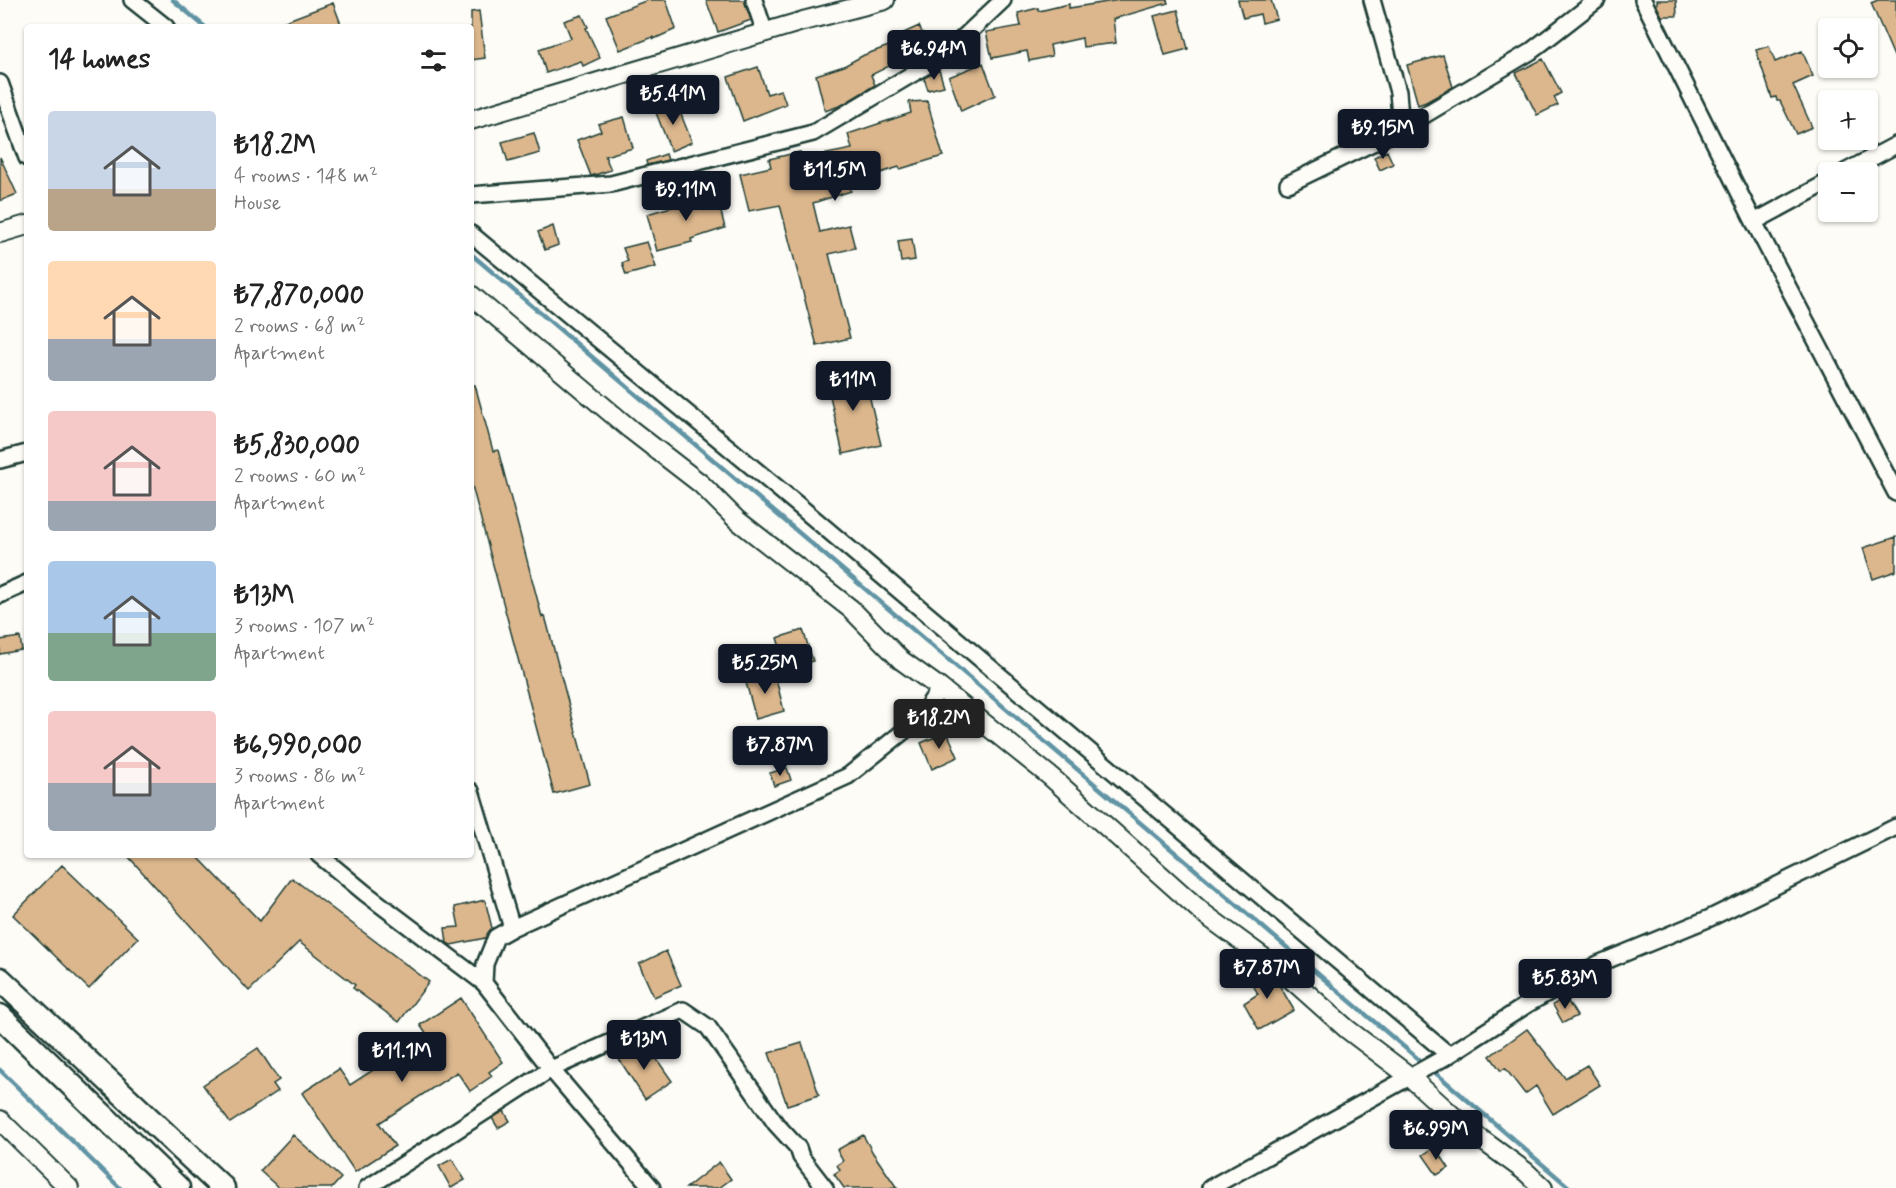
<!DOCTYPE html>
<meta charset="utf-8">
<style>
:root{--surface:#fff;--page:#f6f6f6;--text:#222;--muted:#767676;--accent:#111827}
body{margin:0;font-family:Mynerve,sans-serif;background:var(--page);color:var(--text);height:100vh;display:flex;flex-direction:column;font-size:22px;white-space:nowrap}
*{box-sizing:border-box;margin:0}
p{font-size:20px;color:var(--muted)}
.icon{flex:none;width:33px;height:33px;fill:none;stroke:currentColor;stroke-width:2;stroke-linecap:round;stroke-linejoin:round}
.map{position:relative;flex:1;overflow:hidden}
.sheet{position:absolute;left:24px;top:24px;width:450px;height:834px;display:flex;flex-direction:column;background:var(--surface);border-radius:6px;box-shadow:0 2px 4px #0004}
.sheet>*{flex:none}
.tools{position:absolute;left:1818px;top:18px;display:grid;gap:12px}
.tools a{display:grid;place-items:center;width:60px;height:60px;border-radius:6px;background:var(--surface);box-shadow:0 2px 4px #0004;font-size:30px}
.price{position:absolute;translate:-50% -51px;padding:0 14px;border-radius:6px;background:var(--accent);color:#fff;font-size:20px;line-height:39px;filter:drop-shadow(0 2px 3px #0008)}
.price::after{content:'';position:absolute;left:50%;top:36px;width:18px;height:14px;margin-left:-9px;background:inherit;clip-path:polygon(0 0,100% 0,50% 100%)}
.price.on{background:#222;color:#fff}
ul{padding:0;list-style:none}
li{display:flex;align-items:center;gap:18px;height:150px;padding:0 24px}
li span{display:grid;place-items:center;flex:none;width:168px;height:120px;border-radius:6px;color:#555}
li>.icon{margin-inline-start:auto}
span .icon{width:72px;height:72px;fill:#fffc;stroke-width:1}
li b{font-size:26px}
h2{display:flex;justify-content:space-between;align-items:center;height:72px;padding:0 24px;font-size:26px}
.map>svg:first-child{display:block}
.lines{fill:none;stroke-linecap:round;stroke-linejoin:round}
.stream{stroke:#6194a4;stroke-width:4.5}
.building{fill:#dcb78d;stroke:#1f3d34;stroke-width:1.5}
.minor-casing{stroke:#1f3d34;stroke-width:20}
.tertiary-casing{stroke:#1f3d34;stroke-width:22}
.primary-casing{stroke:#1f3d34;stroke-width:27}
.minor{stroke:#fdfcf7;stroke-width:15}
.tertiary{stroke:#fdfcf7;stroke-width:18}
.primary{stroke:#fdfcf7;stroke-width:22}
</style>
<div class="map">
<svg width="1896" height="1188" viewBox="0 0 1896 1188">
<rect width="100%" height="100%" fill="#fdfcf7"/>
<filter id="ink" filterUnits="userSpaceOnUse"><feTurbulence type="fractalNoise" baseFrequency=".0167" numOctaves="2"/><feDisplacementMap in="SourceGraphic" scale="12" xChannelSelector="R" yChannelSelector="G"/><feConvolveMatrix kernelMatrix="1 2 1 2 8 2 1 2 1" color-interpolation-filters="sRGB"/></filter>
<g filter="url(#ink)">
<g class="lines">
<path class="stream" d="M173,0L205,27
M471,254L1424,1064
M1431,1069L1570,1188
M0,1070L120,1188"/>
</g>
<path class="building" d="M648,0H666L676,29L654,39L653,37L620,50L606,16Z
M706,0H744L751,20L718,32Z
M1120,0H1167L1168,3L1113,19L1116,43L1083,47L1082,38L1050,45L1052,56L1029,61L1027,51L992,58L986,32L1021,26L1018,13L1038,8L1039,11L1069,4V8Z
M1238,0H1271L1277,19L1262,23L1260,14L1243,18Z
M1657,0H1676L1677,16H1662L1657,6Z
M1878,0H1896V61L1871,3Z
M333,3L342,27H272V26Z
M1178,10L1188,49L1165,55L1154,16Z
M479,11L485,58L471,60V12Z
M582,15L588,27L586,28L600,58L583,66L581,61L546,73L539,49L571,38L564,21Z
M919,26L931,52L904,68L901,60L871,75L875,85L842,105L825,111L816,75L844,66L864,55L897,43L895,37Z
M1769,46L1775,62L1802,51L1813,76L1793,85L1812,127L1796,134L1780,101H1777L1776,97L1772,98L1756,50Z
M1443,55L1453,87L1426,102L1418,105L1407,65Z
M1543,59L1561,93L1554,97L1558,105L1537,115L1516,73Z
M983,63L995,95L961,111L949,77Z
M758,67L767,94L781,90L786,104L743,121L728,77Z
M939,70L944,86L928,90L924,78Z
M927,101L943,156L900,169L899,167L849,183L851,191L813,203L820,232L849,225L855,248L829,254L850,338L817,346L780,205L749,211L740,174L771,167L769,159L800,152L802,159L852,149L848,134L911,113L909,102Z
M676,102L692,142L671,151L655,110Z
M624,117L633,148L605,156L611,170L591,176L577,140L601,131L598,124Z
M534,133L540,153L508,162L502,142Z
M1387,151L1393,164L1380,170L1374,157Z
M666,154L668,160L647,165L646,161Z
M0,157L17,194L0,201Z
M716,192L725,228L691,239L692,242L657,251L647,214L692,201L691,198Z
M553,226L558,245L545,250L538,232Z
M912,239L915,260L901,262L898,241Z
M647,242L656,267L626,275L622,263L628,261L623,248Z
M863,369L881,445L843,454L826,378Z
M475,385L493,451L498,450L542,617L545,616L590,784L554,794L471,482V386Z
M1896,537V571L1873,579L1863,548Z
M803,630L813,661L802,664L804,671L789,675L777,638Z
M20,637L22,650L0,654V640Z
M774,671L784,711L756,719L745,679Z
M947,732L958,757L932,769L921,743Z
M787,768L791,780L774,786L770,773Z
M127,855H196L260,921L292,878L429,982L399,1022L353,988L355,985L299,942L249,991Z
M62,865L138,938L89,989L13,915Z
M485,900L492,928L485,938L451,945L447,943L445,928L459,927L455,907Z
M666,951L681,985L654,997L639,964Z
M1260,969L1278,983L1294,1010L1259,1030L1244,1003L1258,994L1248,976Z
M1565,997L1577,1016L1563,1023L1553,1005Z
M461,998L503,1062L489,1072L492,1076L470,1091L457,1072L379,1123L395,1146L355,1172L302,1093L339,1069L350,1085L427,1035L420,1025Z
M1527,1029L1565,1078L1587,1065L1600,1085L1553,1114L1536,1086L1525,1094L1505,1068L1501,1071L1490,1056Z
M638,1042L651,1061L656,1058L672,1081L645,1099L617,1056Z
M802,1043L819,1095L787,1105L769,1053Z
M258,1048L279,1080L273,1084L278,1091L230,1123L203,1085Z
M504,1111L510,1121L498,1128L492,1118Z
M293,1135L341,1178L332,1188H279L260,1171Z
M863,1135L873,1153L897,1188H844L834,1174L840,1170L837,1165L843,1161L837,1150Z
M1435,1147L1449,1168L1437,1175L1423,1155Z
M452,1159L465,1180L451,1188L439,1166Z
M719,1162L731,1179L719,1188H686Z"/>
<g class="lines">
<g class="minor-casing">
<path id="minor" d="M132,0L166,27
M754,0L765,33
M1372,0L1398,92L1401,129
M1643,0L1754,222L1896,493
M0,83L27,158
M1845,172L1896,145
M1288,184L1401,129L1530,52L1597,0
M471,195L611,184L813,133L946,54L1003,0
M1754,222L1828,182
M471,234L798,505L1449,1055
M0,460L27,453
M0,595L27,583
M319,855L365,893L484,983L485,964L496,937L512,928L471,791
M512,928L848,776L919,719L940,688
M484,983L551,1069L652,1188
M367,1188L551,1069L683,1010L708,1027L776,1124L798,1148L801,1157L825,1188
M1210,1188L1449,1055L1528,1004L1598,964L1710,918L1896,827"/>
</g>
<g class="tertiary-casing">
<path id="tertiary" d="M471,120L803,21L885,0
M0,233L27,225
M471,295L630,429L701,484L737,520L851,609L901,660L940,688L1051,777L1203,913L1282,971L1347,1029L1409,1076L1467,1129L1526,1172L1543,1188
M0,1120L69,1188"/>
</g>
<g class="primary-casing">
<path id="primary" d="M0,979L223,1188
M0,1016L178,1188"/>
</g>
<use href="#minor" class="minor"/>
<use href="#tertiary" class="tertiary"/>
<use href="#primary" class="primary"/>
</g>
</g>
</svg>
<div class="tools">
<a><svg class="icon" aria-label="locate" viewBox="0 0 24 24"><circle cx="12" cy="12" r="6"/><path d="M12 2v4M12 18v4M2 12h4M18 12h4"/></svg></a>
<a>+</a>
<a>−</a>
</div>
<b class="price" style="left:934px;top:81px">₺6.94M</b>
<b class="price" style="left:673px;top:126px">₺5.41M</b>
<b class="price" style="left:1383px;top:160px">₺9.15M</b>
<b class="price" style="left:835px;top:202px">₺11.5M</b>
<b class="price" style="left:686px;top:222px">₺9.11M</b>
<b class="price" style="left:853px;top:412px">₺11M</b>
<b class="price" style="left:765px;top:695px">₺5.25M</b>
<b class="price on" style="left:939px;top:750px">₺18.2M</b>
<b class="price" style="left:780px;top:777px">₺7.87M</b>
<b class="price" style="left:1267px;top:1000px">₺7.87M</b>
<b class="price" style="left:1565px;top:1010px">₺5.83M</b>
<b class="price" style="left:644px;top:1071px">₺13M</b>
<b class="price" style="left:402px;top:1083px">₺11.1M</b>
<b class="price" style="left:1436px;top:1161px">₺6.99M</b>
<section class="sheet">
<h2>14 homes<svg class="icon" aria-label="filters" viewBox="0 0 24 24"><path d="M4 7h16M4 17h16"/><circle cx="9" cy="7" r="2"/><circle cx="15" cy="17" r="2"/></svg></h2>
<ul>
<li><span style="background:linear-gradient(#c9d6e8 65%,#b9a48a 0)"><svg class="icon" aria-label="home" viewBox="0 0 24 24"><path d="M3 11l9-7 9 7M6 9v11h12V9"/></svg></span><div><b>₺18.2M</b><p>4 rooms · 148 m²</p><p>House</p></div></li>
<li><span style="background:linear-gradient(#ffd9b3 65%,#9aa5b1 0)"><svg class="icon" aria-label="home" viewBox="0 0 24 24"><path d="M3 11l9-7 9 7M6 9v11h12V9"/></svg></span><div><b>₺7,870,000</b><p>2 rooms · 68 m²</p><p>Apartment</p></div></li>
<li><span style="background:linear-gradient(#f6c9c9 75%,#9aa5b1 0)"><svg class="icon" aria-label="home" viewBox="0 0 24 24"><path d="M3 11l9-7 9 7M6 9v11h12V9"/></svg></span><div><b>₺5,830,000</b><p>2 rooms · 60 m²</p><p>Apartment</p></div></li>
<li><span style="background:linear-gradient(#a9c7e8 60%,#7fa58c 0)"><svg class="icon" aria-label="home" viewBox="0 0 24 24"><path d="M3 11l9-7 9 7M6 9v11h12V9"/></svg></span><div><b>₺13M</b><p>3 rooms · 107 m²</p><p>Apartment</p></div></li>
<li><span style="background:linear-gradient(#f6c9c9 60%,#9aa5b1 0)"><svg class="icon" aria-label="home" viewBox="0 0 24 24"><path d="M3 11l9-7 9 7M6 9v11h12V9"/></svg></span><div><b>₺6,990,000</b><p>3 rooms · 86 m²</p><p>Apartment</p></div></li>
</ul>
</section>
</div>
